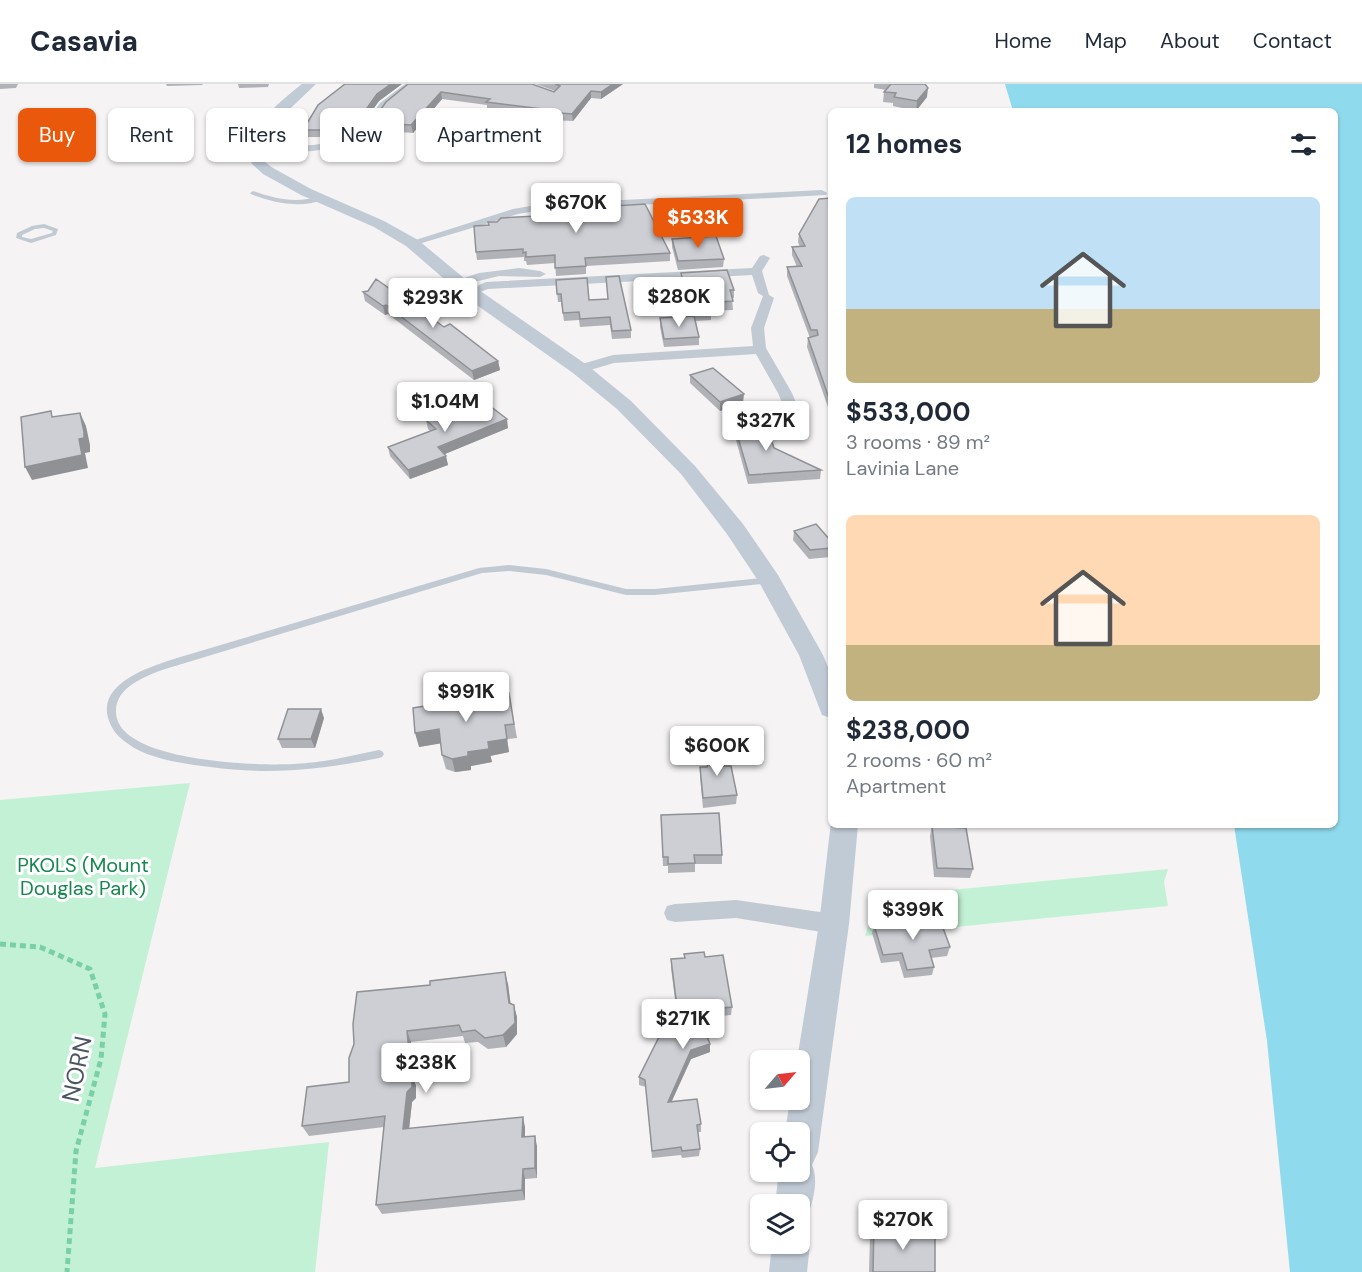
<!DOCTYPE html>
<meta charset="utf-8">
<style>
:root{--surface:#fff;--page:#f2f2f3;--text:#1f2937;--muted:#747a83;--line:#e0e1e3;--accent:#ea580c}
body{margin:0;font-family:"DM Sans",sans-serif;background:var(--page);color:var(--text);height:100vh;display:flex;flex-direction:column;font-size:22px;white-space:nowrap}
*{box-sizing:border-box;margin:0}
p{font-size:20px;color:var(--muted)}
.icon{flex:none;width:33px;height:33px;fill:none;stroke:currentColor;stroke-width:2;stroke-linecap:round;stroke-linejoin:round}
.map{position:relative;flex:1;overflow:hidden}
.panel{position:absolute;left:828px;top:24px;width:510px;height:720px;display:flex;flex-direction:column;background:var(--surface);border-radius:9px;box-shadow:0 2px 4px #0004}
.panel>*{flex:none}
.banner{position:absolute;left:18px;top:24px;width:570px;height:54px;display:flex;gap:12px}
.needle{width:39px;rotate:62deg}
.tools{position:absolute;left:750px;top:966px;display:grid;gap:12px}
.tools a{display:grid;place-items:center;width:60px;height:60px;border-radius:9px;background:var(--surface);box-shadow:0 2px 4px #0004;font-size:30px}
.price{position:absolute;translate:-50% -51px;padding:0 14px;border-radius:6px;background:#fff;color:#222;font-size:20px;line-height:39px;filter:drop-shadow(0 2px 3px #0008)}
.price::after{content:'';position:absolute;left:50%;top:36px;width:18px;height:14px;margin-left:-9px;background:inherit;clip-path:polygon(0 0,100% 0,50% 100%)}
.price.selected{background:var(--accent);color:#fff}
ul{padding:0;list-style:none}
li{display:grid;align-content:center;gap:12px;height:318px;padding:0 18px}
li span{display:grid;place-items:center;height:186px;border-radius:9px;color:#555}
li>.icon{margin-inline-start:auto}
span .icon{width:108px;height:108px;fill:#fffc;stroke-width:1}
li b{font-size:26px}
h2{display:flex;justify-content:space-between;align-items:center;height:72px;padding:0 18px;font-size:26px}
.chip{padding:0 21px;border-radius:9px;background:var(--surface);box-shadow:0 2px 4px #0004;font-size:21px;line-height:54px}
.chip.selected{background:var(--accent);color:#fff}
header{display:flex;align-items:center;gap:36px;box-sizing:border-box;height:84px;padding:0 30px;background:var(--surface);border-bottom:2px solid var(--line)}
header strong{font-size:28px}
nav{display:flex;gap:33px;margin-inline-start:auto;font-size:21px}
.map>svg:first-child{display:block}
.green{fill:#c3f1d5}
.water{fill:#90daee}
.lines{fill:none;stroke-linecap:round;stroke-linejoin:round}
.path{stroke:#7ad0a6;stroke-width:5;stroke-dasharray:6 4;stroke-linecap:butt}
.lane{fill:#c1cad2;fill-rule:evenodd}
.street{fill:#c1cad2;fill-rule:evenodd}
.secondary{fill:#c1cbd6;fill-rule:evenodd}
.wall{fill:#b0b2b7}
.shaded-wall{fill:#909195}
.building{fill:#cdcfd5;stroke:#909195;stroke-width:1.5}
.labels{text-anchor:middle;stroke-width:6;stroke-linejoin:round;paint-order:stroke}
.park-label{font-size:20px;fill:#17864f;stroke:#fff}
.near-street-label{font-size:24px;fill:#4a5661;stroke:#fff}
</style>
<header>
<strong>Casavia</strong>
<nav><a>Home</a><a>Map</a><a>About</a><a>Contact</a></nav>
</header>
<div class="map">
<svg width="1362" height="1188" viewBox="0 0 1362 1188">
<rect width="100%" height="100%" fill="#f5f3f3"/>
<path class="green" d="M190,699L95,1084L329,1058L315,1188H0V716Z
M1168,785L1164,798L1168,822L865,852L878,813Z"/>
<path class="water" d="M1005,0H1362V1188H1290L1267,957L1234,741H1335V27H1013Z"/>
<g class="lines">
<path class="path" d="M0,860L40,863L90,885L105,930L101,975L76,1067L67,1188"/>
<path class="lane" d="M253,107C267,112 281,116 296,116C305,116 317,113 325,115C302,125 273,119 251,110L250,109Z
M44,140L58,145L56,151L31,159L16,154L17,149L32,142ZM44,144L53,147L52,149L31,155L22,153V151L35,145Z
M509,481L546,485L626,505H655L770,493L774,496L770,499L655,511H626L546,491L509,487L482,489L162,586C144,593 117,603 116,626C113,678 257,682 293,680C322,679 350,672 379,666L382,667L384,670L382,673L379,674C320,686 270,691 210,683C185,680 147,675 127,659C117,652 112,646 108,634C98,598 152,582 177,574L479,484Z"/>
<path class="street" d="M405,0H415L386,23L364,54L354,60L313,67L252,69L247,66L252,63L313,61L348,56L358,50L380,19Z
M822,106L827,109L826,111L542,126L518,130L412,162L406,159L513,125L542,120Z
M764,171L770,174L762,187L769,211L774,214L764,244L766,264L792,309L808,348L801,352L794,348L778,309L756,270L614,279L580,289L573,285L575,282L613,271L753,262L751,244L763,212L758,209L752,191L488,205L470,212L464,208L486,198L752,184L760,172Z
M519,184L540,187L546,190L540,193L499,192L458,202L452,198L479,189Z
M736,816L834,830L842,833L845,840L842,847L834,850L736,834L675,838L667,836L664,829L667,822L675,820Z"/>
<path class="secondary" d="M302,0H316L273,41L259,64L265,78L273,84L311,105L384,137L418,156L476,204L587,281L631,317L695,382L743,440L778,491L823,571L831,590V634L822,631L799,571L759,498L727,450L681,390L617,325L573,289L464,212L406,162L374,143L301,111L263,90L252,80L245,64C256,38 280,17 302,0Z
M831,738V741H858L849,840L818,1068L812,1081C819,1096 813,1118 807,1133L800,1136V1120H775L779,1088H800V1048H785L790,1016H800V976H797L819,840Z
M800,1144L804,1147L810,1160L807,1188H769L772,1160H800Z"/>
</g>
<path class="wall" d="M0,0H18L16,4L0,5Z
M166,0H203L202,1L167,2Z
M238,0H269L268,3L239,4Z
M345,0H402L379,17L358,46L346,45L338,53H304L303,46Z
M408,0L554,8L555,7L536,0H623L601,15L591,14L573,37L549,36V33L487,25V21L442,15L413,49L373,46L371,39Z
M874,0H925L927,13L916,27L893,22V19L883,18L884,8L886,6L874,4Z
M831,114V326H829L807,263L808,254H810L787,192V183H797L792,171V163H800L798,158L799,150Z
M536,127L670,169V177L586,182V190L556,192L555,179L527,181L526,177H524V173L477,176L476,168L489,141L497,138L536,132Z
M672,155L724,175L723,183L678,186L672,163Z
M681,189L734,206V214H732L733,226L711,227V236L696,237L699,253V261L664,263L660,243V234L679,233L676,220V211H684L681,197Z
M606,193L631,246V254L612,255L610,241L580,243L579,236L564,237L561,218H558L556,196L589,216L608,215Z
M363,208L444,243L498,277L500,286L474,296L388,230L385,231L365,217Z
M690,291L743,319L720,327L690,299Z
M426,336L508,344L445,370L448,381L410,395L390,372L388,363L430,347L428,345Z
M734,340L774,364L821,386L820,395L748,400L734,349Z
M794,447L831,457V473L809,475L793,456Z
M509,609L517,654L507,655L509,668L490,672L492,678L471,682V686L455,688L446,685L442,671L441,659L419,663L444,619Z
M324,634L315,664H282L278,655Z
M722,682L737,711L736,720L703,724L700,693V683Z
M661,731L722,771V780H695V788L668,789V782H663Z
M932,742L973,785L970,794L934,793L930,752Z
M874,841L950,863L947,872L931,874L934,883L932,891L904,894L899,877L881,879L872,849Z
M684,870L705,873L732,923L731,931L700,934L710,960V968L691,975L672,1017L701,1040V1048H698L700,1065L699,1072L682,1074L681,1071L652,1074L646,1003L639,1001V993L679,947L671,884V875L684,874Z
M508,900L510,919L517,933V950L506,963L488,965L478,958L465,959L463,952L411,958L414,979L413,993L416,1002V1014L412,1018L409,1044L525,1043V1053L537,1062V1094L525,1095V1116L382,1130L376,1121L384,1043L309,1052L302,1042L349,998V974Z
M874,1141L935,1188H869L870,1151Z"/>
<path class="shaded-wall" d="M391,0H402L379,17L358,46L357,38L377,10Z
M613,0H623L601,15V8Z
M928,4L927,13L916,27L917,17Z
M591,7V14L573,37L572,30Z
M441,8L442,15L413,49L411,41Z
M344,38L346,45L338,53L337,46Z
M386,221L388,230L385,231L383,222Z
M498,277L500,286L474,296L472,287Z
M744,310L743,319L720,327V318Z
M80,329L86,342L90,361V368L85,369L88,384L32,396L25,383L79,355Z
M507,335L508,344L440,372L438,363Z
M446,372L448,381L410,395L408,386Z
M321,625L324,634L315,664L311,655Z
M505,641L509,668L490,672L488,658Z
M439,645L443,659L419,663L415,649Z
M489,665L492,678L471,682V686L455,688L452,675L468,668Z
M505,888L508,900L512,930L509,919Z
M514,921L517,933V950L506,963L503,951Z
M407,947L411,958L414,979L413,993L416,1002V1014L412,1018L408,1055L403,1045L408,987Z
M710,960V968L691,975L668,1025V1018L691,966Z
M523,1033L525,1043V1063L522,1053Z
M535,1052L537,1062V1094L535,1084Z
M523,1085L525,1095V1116L522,1106Z"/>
<path class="building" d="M345,0H391L377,10L357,38H344L337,46H303L318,21Z
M408,0H532L554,8L560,2L555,0H613L601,8L591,7L572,30L549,28L551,26L486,18L490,15L441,8L411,41L371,39L386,18Z
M891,0H925L928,4L917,17L894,13L896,9L884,8Z
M831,114V317H830L808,254L818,251L817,246H811L787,183L802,182L792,163L805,162L799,150L819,115Z
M645,120L670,169L585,174L586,182L555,184V171L526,173V168L523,169V165L476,168L474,142L489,141L488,138H497L501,134L537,132L536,127Z
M716,152L724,175L678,177L672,155Z
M727,186L734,206H730L733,217L706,219L711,227L680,229L676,211H686L681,189Z
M619,192L631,246L612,247L610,233L580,235L579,228L563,229L561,210H557L556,196L587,194L589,216L608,215L606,193Z
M376,195L444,243L450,240L498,277L472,287L386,221L383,222L363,208L368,207Z
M694,232L699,253L664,255L660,234Z
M713,284L744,310L720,318L690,291Z
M475,316L481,321L486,319L507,335L438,363L446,372L408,386L388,363L436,345L426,336Z
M51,327L52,333L80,329L84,348V354L79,355L82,371L25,383L21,333Z
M765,338L774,364L821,386L749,391L734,340Z
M816,440L831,457V464L810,466L794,447Z
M509,609L514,640L505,641L507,655L488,658L489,665L468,668V672L452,675L442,671L439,645L415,649L413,624L444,619V616L462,613V616Z
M288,625H321L311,655H278Z
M717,650L722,682H731L737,711L703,714L700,683H707Z
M719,729L722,771H694L695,779L668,780V773H663L661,731Z
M932,742L966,744L973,785L937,784Z
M939,833L950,863L929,866L934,883L907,886L902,869L883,871L874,841Z
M704,868L705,873L723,871L732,923L697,927L710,960L691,966L668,1018L697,1015L701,1040L697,1041L700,1065L682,1067L681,1063L652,1067L645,996L639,993L665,941L680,947L671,875L685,874L684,870Z
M505,888L509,919L514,921L515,939L503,951L485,954L475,946L462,948L459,941L407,947L409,968L408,987L412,991V1003L407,1008L403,1045L523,1033L522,1053L535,1052V1084L523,1085L522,1106L376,1121L385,1032L302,1042L307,1003L349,998V974L354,960L353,940L357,908L430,901V897Z
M874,1141L935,1150V1188H873Z"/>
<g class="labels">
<g class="park-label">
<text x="83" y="788">PKOLS (Mount<tspan x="83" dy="23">Douglas Park)</tspan></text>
</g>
<g class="near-street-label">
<text transform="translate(77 985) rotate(-78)" y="8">NORN</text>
</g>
</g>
</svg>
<div class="tools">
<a><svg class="needle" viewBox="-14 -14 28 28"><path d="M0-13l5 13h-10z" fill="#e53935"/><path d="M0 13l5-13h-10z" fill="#747a83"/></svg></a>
<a><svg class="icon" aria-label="locate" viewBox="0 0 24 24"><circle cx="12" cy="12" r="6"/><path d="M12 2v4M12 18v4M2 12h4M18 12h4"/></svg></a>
<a><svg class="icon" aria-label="layers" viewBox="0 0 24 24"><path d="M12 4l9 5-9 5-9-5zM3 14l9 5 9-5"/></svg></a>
</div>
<b class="price" style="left:576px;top:150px">$670K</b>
<b class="price selected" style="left:698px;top:165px">$533K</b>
<b class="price" style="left:679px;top:244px">$280K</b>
<b class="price" style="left:433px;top:245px">$293K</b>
<b class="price" style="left:445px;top:349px">$1.04M</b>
<b class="price" style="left:766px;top:368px">$327K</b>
<b class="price" style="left:466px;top:639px">$991K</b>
<b class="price" style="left:717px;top:693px">$600K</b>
<b class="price" style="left:913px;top:857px">$399K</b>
<b class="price" style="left:683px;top:966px">$271K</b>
<b class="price" style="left:426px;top:1010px">$238K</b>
<b class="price" style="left:903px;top:1167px">$270K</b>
<div class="banner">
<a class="chip selected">Buy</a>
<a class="chip">Rent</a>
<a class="chip">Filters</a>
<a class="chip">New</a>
<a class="chip">Apartment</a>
</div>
<section class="panel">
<h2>12 homes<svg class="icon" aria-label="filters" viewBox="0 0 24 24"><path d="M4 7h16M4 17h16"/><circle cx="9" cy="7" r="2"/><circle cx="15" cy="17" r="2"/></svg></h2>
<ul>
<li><span style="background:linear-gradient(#bfe0f5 60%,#c2b280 0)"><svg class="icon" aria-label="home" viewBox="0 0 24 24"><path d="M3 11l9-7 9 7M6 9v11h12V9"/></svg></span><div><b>$533,000</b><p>3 rooms · 89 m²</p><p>Lavinia Lane</p></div></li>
<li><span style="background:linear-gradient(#ffd9b3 70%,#c2b280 0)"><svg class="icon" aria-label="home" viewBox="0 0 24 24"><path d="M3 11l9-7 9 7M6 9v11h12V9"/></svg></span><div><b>$238,000</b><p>2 rooms · 60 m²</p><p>Apartment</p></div></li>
</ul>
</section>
</div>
